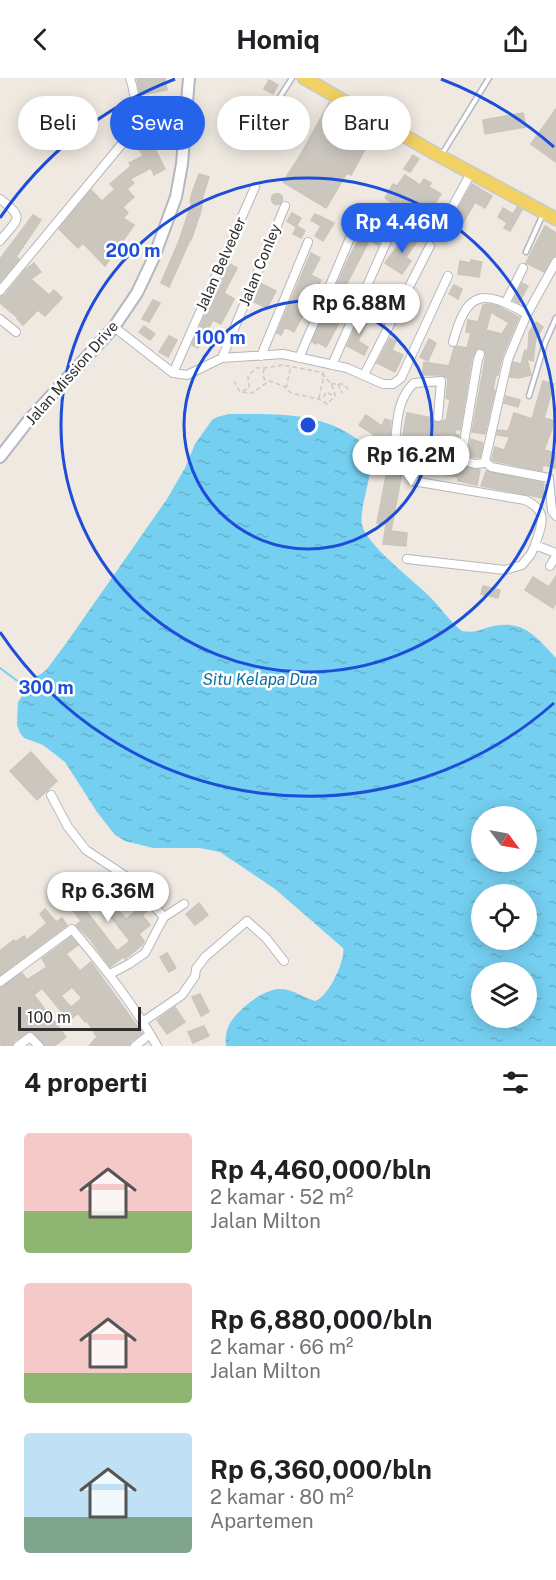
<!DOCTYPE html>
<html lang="id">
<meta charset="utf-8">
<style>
:root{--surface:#fff;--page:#f6f6f6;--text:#202124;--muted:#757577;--accent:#2563eb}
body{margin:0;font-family:"Public Sans",sans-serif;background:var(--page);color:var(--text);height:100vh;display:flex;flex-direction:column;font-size:22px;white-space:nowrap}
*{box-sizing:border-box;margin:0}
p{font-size:20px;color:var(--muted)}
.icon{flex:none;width:33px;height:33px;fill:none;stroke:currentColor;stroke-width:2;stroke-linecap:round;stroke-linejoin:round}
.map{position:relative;height:968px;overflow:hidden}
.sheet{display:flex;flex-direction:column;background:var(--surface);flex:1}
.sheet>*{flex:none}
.top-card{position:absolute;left:18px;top:18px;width:520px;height:54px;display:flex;gap:12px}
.needle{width:39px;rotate:122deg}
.tools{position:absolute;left:471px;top:728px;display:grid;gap:12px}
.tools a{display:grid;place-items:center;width:66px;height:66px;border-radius:50%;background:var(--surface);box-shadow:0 3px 15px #0003;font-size:30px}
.scale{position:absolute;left:18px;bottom:15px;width:123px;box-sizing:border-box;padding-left:6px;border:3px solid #2e2e2e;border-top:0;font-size:16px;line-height:21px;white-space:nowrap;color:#2e2e2e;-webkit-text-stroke:4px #fff;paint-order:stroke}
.price{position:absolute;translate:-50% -51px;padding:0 14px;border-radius:21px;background:#fff;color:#222;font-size:20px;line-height:39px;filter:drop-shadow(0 2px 3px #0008)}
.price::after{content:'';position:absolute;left:50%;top:36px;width:18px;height:14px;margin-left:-9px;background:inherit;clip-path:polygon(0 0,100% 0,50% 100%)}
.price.active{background:var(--accent);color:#fff}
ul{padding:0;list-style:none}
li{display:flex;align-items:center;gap:18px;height:150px;padding:0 24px}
li span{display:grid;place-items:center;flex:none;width:168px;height:120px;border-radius:6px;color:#555}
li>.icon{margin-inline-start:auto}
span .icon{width:72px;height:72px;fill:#fffc;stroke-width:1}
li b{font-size:26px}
h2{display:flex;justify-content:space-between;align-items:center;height:72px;padding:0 24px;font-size:26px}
.tag{padding:0 21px;border-radius:27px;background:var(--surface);box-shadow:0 3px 15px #0003;font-size:21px;line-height:54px}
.tag.active{background:var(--accent);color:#fff}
header{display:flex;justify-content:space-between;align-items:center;height:78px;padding:0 24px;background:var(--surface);font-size:27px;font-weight:700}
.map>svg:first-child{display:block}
.water{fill:url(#water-ripples);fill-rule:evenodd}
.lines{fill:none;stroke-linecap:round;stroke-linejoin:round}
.stream{stroke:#75cff0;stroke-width:2}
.building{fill:#cbc7bf;stroke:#cbc5ba;stroke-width:1.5;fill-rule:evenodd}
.service-casing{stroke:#b4b7c1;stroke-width:7}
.minor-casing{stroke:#b4b7c1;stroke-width:10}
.tertiary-casing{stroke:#b4b7c1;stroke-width:14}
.primary-casing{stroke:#c9c9c9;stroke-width:15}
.path{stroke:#c9c9c9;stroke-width:1.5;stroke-dasharray:4.5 3;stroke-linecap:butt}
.service{stroke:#fff;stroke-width:4}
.minor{stroke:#fff;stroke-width:8}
.tertiary{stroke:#fff;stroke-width:10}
.primary{stroke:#f2d163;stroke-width:12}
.ring{fill:none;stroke:#1d4ed8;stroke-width:3}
.labels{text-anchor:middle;stroke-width:5;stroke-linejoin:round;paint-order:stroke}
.street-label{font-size:15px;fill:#2e2e2e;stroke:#fff}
.water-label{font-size:16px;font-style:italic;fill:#0d6fa3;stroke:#fff}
.centre{fill:#1d4ed8;stroke:#fff;stroke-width:3}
.ring-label{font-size:18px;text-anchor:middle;font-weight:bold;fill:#1d4ed8;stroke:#fff;stroke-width:5;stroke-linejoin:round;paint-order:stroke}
</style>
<header><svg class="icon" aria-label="back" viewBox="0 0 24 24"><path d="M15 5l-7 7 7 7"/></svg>Homiq<svg class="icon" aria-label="share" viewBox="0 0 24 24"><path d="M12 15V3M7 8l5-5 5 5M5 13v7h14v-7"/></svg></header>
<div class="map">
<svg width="556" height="968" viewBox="0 0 556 968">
<defs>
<pattern id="water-ripples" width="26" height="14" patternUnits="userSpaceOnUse" patternTransform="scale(1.5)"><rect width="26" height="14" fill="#75cff0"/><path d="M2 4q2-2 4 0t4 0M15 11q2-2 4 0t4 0" fill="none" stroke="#66b2ce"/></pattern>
</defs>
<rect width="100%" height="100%" fill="#efe9e1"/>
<path class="water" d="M229,336C274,336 319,333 357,361C363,366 369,371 370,379C373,401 359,428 362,447C366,467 416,504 431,520C442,531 450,544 462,553C471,555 478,553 486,550C522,540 533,555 556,580V968H226C225,960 226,952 230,945C239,931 262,912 279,911C293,911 302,919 315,923C328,920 346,882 343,870L275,811L220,774L200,770H153L125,763L115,757L97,734L65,684L43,667L24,660L20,655L17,647L18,624L35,599L41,596L47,591L67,564L167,421L185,390L195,366L212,342L217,339ZM482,738H526V783H482ZM482,816H526V861H482ZM482,894H526V939H482Z"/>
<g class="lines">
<path class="stream" d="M0,590L27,610"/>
</g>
<path class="building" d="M137,0H165L167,12L140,17Z
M269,2L278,7L273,16L264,11Z
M329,25L376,51L351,97L347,95L326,130L283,104L301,76Z
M293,27L307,36L302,45L287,35Z
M556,31V84L531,66Z
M523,35L526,49L485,56L483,42Z
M147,55L165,91L154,97L151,90L130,101L134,105L127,111L134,119L123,129L128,135L123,140L134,147L105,188L83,165L78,170L59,151L91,112L102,123L115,111L110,106L131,88L129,85L143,78L134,62Z
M413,77L419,81L410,94L404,91Z
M199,96L209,99L203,118L201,133L191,162H190L169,209L161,205L179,163L192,124H190L192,115Z
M405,97L420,107L424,101L431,105L429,109L441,116L425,141L402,127L400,130L385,120L393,106L397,108Z
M472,106L492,118L485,130L475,124L454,160L438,151L445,139L447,141L453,132L459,129Z
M271.5 121a5.5 5.5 0 1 1 11 0a5.5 5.5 0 1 1-11 0Z
M517,129L522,132L510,153L504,150L507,145L498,139L503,130L513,136Z
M292,135L301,140L296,149L287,143Z
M315,136L334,145L323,163L315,158L321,148L311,142Z
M33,137L41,142L16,179L19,181L0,204V181Z
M297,148L305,153L301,160L293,156Z
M545,148L556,155V177L551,181L544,194L526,185Z
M374,154L382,158L378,167L369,162Z
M407,155L418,162L406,179L411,183L402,196L385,185Z
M360,158L369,163L343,213L353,218L326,269L317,264L316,266L312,264L345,188Z
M311,175L320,180L311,197L321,202L294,254L285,249L281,257L277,255Z
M471,182L482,184L479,199L458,196L460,183L470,185Z
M34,185L41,194L31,201L49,217L54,212L62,220L45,238L38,232L23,247L17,241L18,240L0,225V219L5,217L25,192Z
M228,185L237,190L224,215L234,221L221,246L213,242L198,270L192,267Z
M260,205L276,213L267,230L252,223Z
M522,205L528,208L519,225L514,222Z
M374,207L384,211L379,221L370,217Z
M454,207L462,211L458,221L449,216Z
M153,222L160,225L149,244L142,241Z
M487,226L497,228L519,239L502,279L498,297H496L493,311L495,312L485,356L472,354L486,276L484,272L480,270L476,272L472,280L460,352L456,351L455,356L459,357L456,376L422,369V365L402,362L407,335L432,340L437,345L446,342L450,322L446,320L448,300L441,297H422L424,284L449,288L454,270L457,268L467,270L471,255L466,254L468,242L478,244L483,227ZM491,234L509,245L502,256L486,252Z
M362,234L370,238L358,263L368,269L364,277L347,268Z
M536,244L543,249L536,260L533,283L527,281L531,297L519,300L510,299L513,284L521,286L525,272L528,273L529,254Z
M144,248L155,256L150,262L139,254Z
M169,258L177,262L168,279L159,274Z
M390,260L396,263L392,272L403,277L395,294L377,285Z
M429,261L436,265L428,283L420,279Z
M543,303L554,306L544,340L555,343L544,372L556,375V390L543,387L542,393L494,383L492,381L495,369L504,372L510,359L497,357L498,352L508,353L514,335L532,341Z
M506,318L520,322L518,329L504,325Z
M366,337L382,348L385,341L391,343L390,359L384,368L373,360L374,357L359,347Z
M471,361L483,365L480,380L468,378Z
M379,376L403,379L399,377L480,392L477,407L458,403V399L403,389L391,453L407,455L406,468L383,466L386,446L377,445L388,388L377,387Z
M486,393L543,405L544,420L481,408Z
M556,498V525L553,530L525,512L533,499L549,509Z
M483,508L500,512L498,520L481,516Z
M31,674L57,703L37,722L10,693Z
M89,797L126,841L144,826L148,832L142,837L150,847L139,856L144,863L142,867L125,881L123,879L110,889L90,861L76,847L81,843L72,831L79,825L69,814ZM99,824L130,863L117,873L87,834Z
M199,825L208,837L195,847L186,836Z
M45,831L56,844L62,840L67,847L0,897V873L14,862L15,864L24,858L27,862L47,845L40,836Z
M71,859L78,867L66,876L80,893L91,884L142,955L131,963L129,968H89L97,959L87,943L85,944L78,935L69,943L42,910L34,917L66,959L54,968H45L34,955L30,953L14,963L12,968H2L0,965V910L22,895L27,902L47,889L42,881ZM72,909L82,920L71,929L61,918Z
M167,875L176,890L169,894L160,879Z
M200,916L209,934L201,938L192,919Z
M175,929L185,944L167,956L157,942Z
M204,948L209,958L193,965L188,954Z"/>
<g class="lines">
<g class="service-casing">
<path id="service" d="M280,62C272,56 264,53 266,41L292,0
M442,76L489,0
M526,174L543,136
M529,318L545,265L556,240"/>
</g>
<g class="minor-casing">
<path id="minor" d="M0,121C26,141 18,140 0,163
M454,126L471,95
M556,184L527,236L508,281L485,383L491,389L549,400L552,433L556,438
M0,213L131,55C137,37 136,18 130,0
M506,224L523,190
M0,241L16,254
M114,249L173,295L187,297L222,280L283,276L347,290L383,306H393L401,300L448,198
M453,264C467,212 482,211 527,236
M261,278L308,164
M222,280L285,128
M299,280L362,132
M332,287L393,149
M173,295L255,109
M364,297L430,168
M438,339L441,303L414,305C397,321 397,344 395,366L396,370L458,383L461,382L478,281L480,276
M461,382L475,386L485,385
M413,403L525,422C549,433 542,446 535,467
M407,481L505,492L522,487L531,476L535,467L556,475
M550,488L556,478
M51,717L68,749L86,772L127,799L164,839
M110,896L129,886L145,875L164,839L184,826
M0,904L72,851C103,888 133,925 157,968
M144,943L182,917L195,898L196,891L205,879L247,843L266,860L284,883
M18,968L30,959L39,968
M135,968L150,956"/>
</g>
<g class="tertiary-casing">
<path id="tertiary" d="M0,379L28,343L114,249L137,215L154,179L176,119L182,86L189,0"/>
</g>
<g class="primary-casing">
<path id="primary" d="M304,0L436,76L556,141"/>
</g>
<path class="path" d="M264,291L263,298L266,304
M234,303L240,314L252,315L269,303L284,308L291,315L319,321L327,326L335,318C335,310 326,298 319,294L283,287L264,290H256L248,298L249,310L240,314
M331,306H343L349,312
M338,306L342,315
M286,310L291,288
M324,319L326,314L334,318
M319,320L324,297L322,293"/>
<use href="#service" class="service"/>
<use href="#minor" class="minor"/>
<use href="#tertiary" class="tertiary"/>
<use href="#primary" class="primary"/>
</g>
<g class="ring">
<circle cx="308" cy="347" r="124"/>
<circle cx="308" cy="347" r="247"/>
<path d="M554 625A371 371 0 0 1 0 554M0 140A371 371 0 0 1 175 1M441 1A371 371 0 0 1 554 69"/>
</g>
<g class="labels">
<g class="street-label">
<text transform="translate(221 186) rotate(-66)" y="5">Jalan Belveder</text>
<text transform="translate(260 187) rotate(-68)" y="5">Jalan Conley</text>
<text transform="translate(72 295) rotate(-49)" y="5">Jalan Mission Drive</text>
</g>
<g class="water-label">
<text x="260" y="607">Situ Kelapa Dua</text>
</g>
</g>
<circle cx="308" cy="347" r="9" class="centre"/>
<g class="ring-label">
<text x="133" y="179">200 m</text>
<text x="220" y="266">100 m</text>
<text x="46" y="616">300 m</text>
</g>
</svg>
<div class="tools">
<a><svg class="needle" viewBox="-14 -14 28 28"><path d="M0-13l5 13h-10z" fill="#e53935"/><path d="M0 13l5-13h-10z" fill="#757577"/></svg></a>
<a><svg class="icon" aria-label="locate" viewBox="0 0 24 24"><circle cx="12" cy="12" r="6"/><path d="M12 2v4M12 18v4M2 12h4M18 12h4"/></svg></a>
<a><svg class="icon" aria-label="layers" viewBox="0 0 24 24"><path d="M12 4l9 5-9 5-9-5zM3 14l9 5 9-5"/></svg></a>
</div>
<div class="scale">100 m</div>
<b class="price active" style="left:402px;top:176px">Rp 4.46M</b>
<b class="price" style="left:359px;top:257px">Rp 6.88M</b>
<b class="price" style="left:411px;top:409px">Rp 16.2M</b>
<b class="price" style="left:108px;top:845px">Rp 6.36M</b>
<div class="top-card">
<a class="tag">Beli</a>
<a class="tag active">Sewa</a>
<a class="tag">Filter</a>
<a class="tag">Baru</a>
</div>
</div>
<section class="sheet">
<h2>4 properti<svg class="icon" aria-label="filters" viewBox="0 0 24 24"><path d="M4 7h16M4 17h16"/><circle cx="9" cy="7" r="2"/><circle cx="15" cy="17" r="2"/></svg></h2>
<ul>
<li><span style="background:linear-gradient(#f6c9c9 65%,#8fb573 0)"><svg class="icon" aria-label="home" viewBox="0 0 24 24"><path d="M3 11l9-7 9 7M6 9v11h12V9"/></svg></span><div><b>Rp 4,460,000/bln</b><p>2 kamar · 52 m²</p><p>Jalan Milton</p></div></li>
<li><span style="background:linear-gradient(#f6c9c9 75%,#8fb573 0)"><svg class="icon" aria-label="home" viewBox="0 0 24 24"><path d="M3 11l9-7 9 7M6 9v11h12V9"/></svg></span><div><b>Rp 6,880,000/bln</b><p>2 kamar · 66 m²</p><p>Jalan Milton</p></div></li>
<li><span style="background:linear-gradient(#bfe0f5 70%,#7fa58c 0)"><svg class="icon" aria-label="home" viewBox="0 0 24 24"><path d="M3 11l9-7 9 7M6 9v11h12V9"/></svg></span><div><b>Rp 6,360,000/bln</b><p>2 kamar · 80 m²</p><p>Apartemen</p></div></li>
</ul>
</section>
